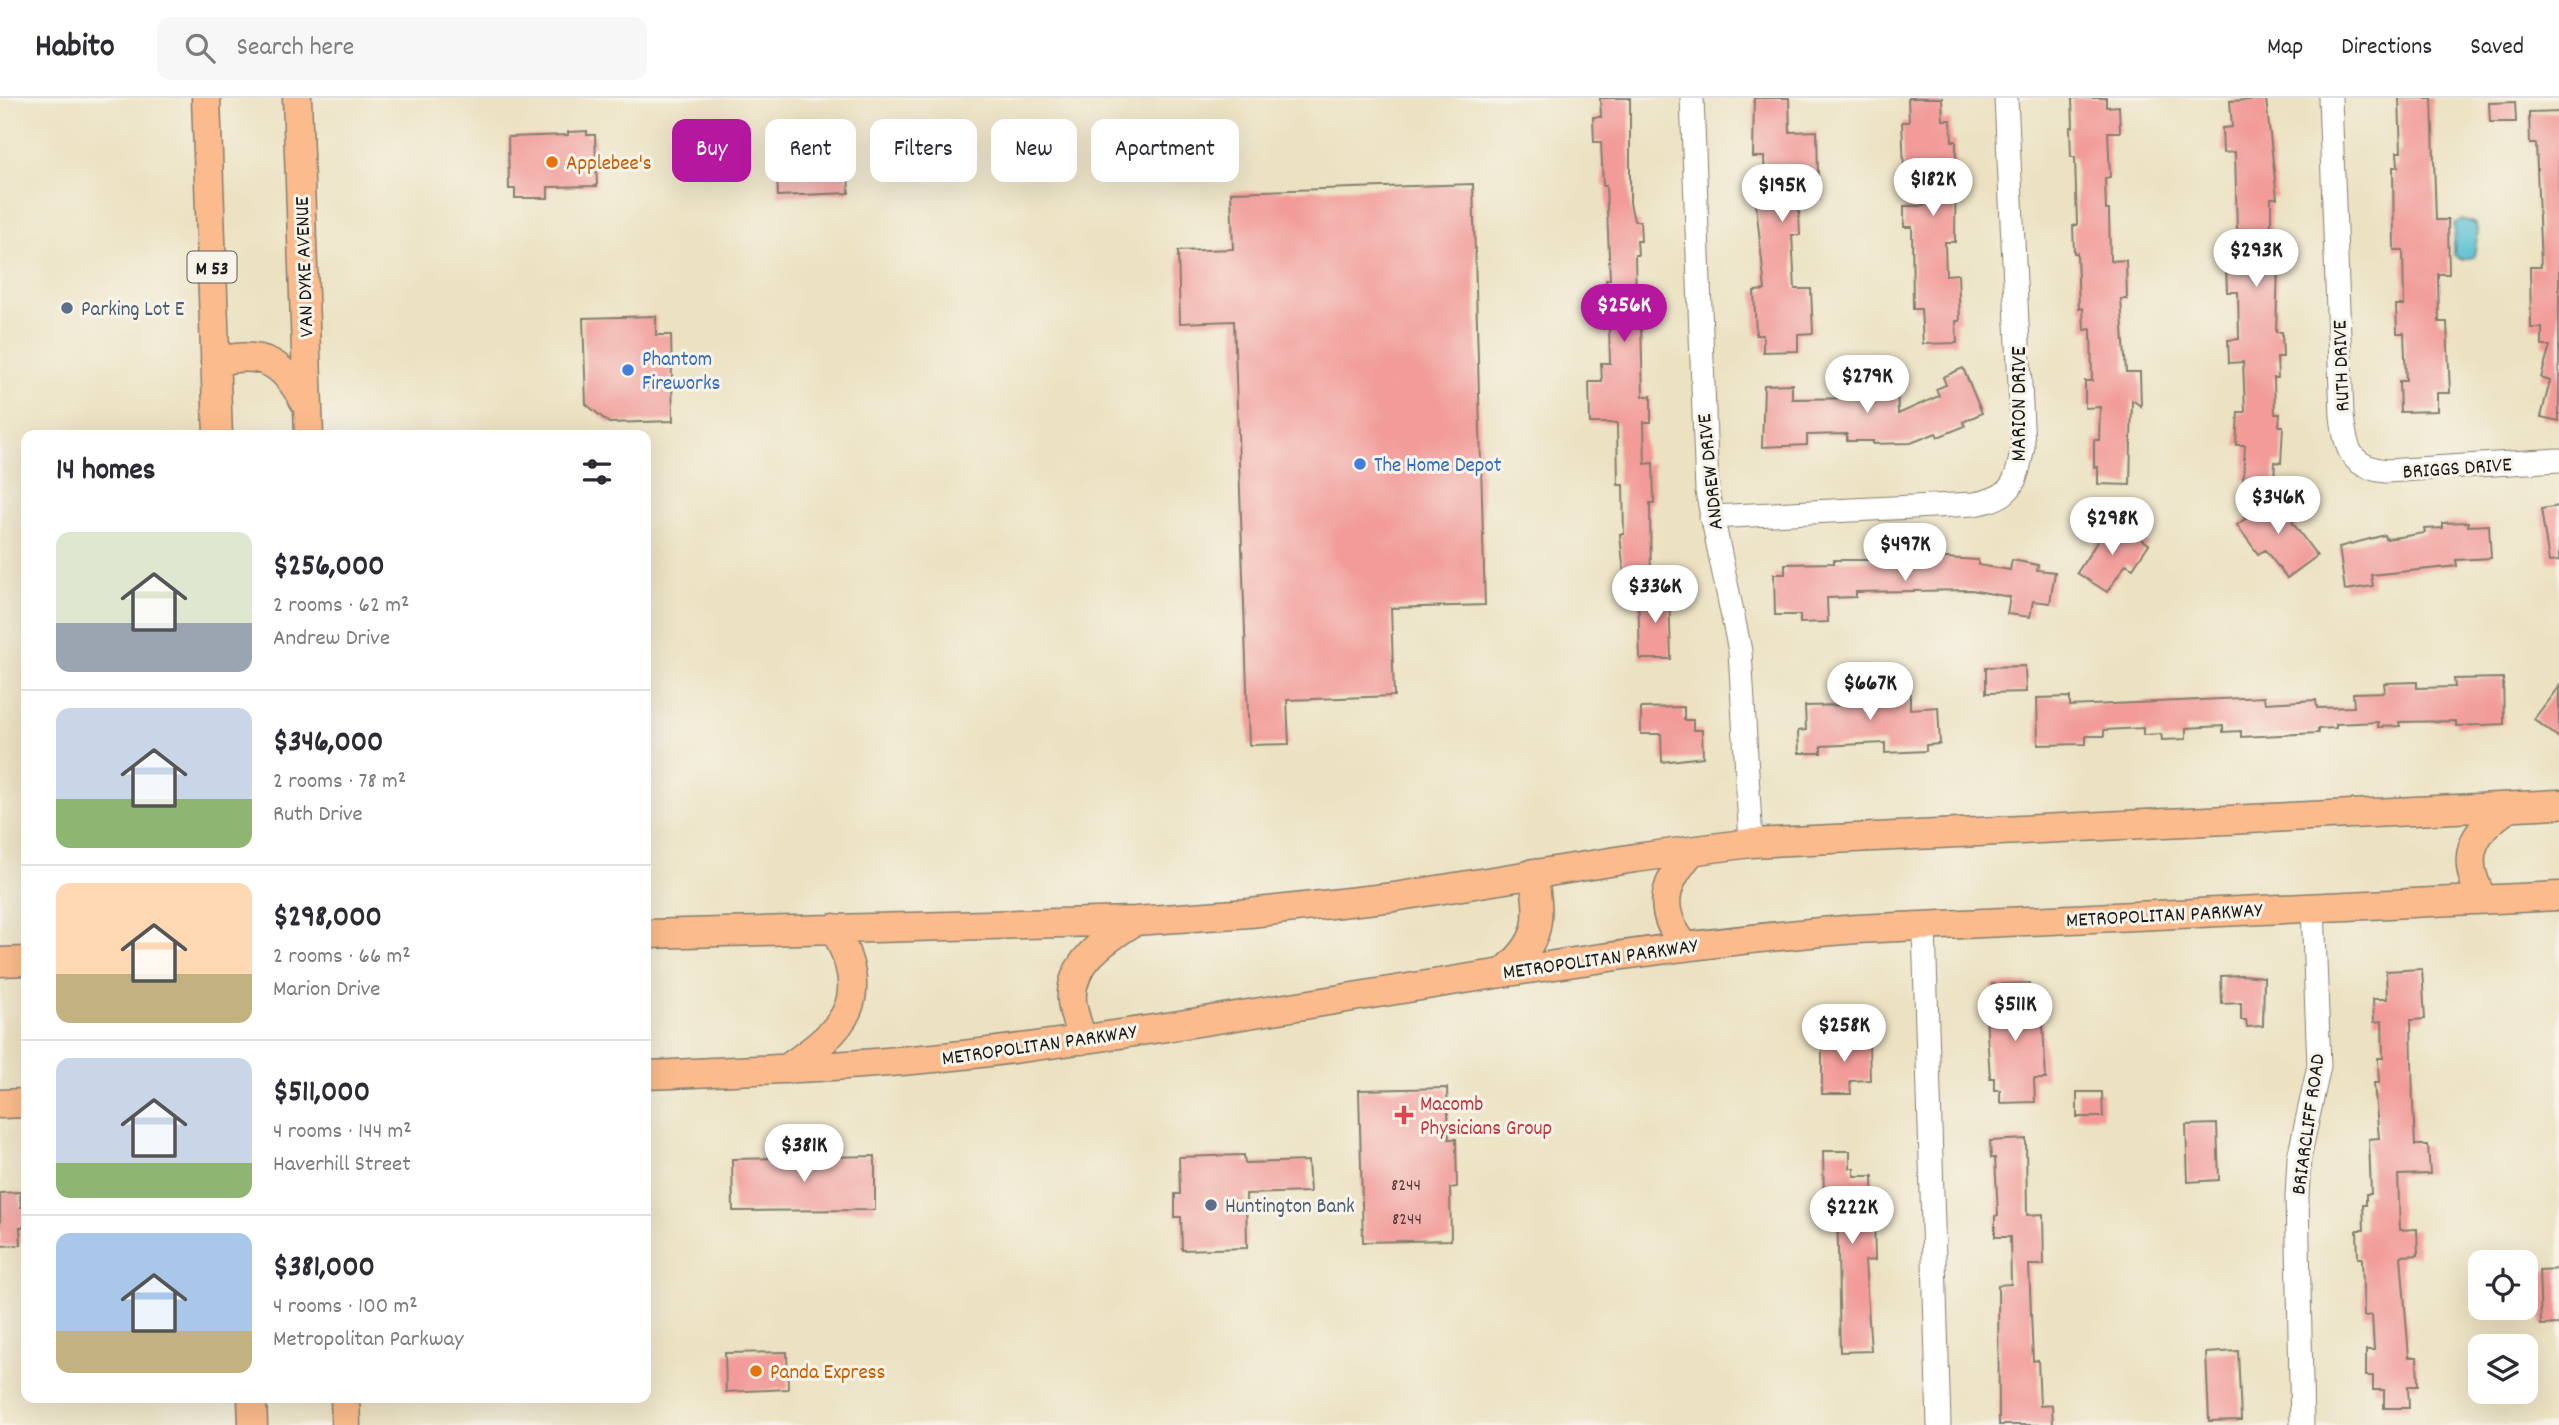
<!DOCTYPE html>
<meta charset="utf-8">
<style>
:root{--surface:#fff;--page:#f7f7f7;--text:#2b2b33;--muted:#7c7c81;--line:#e1e1e2;--accent:#b5179e}
body{margin:0;font-family:Dekko,sans-serif;background:var(--page);color:var(--text);height:100vh;display:flex;flex-direction:column;font-size:26px;white-space:nowrap}
*{box-sizing:border-box;margin:0}
p{font-size:23px;color:var(--muted)}
.icon{flex:none;width:38px;height:38px;fill:none;stroke:currentColor;stroke-width:2;stroke-linecap:round;stroke-linejoin:round}
.map{position:relative;flex:1;overflow:hidden}
.details{position:absolute;left:21px;top:332px;width:630px;height:973px;display:flex;flex-direction:column;background:var(--surface);border-radius:14px;box-shadow:0 7px 28px #0002}
.details>*{flex:none}
.hud{position:absolute;left:672px;top:21px;width:665px;height:63px;display:flex;gap:14px}
.fabs{position:absolute;left:2468px;top:1152px;display:grid;gap:14px}
.fabs a{display:grid;place-items:center;width:70px;height:70px;border-radius:14px;background:var(--surface);box-shadow:0 7px 28px #0002;font-size:35px}
.price{position:absolute;translate:-50% -60px;padding:0 16px;border-radius:24px;background:#fff;color:#222;font-size:23px;line-height:46px;filter:drop-shadow(0 2px 4px #0008)}
.price::after{content:'';position:absolute;left:50%;top:42px;width:21px;height:16px;margin-left:-10px;background:inherit;clip-path:polygon(0 0,100% 0,50% 100%)}
.price.on{background:var(--accent);color:#fff}
ul{padding:0;list-style:none}
li{display:flex;align-items:center;gap:21px;height:175px;padding:0 35px}
li+li{border-top:2px solid var(--line)}
li span{display:grid;place-items:center;flex:none;width:196px;height:140px;border-radius:14px;color:#555}
li>.icon{margin-inline-start:auto}
span .icon{width:84px;height:84px;fill:#fffc;stroke-width:1}
li b{font-size:30px}
h2{display:flex;justify-content:space-between;align-items:center;height:84px;padding:0 35px;font-size:30px}
.pill{padding:0 24px;border-radius:14px;background:var(--surface);box-shadow:0 7px 28px #0002;font-size:24px;line-height:63px}
.pill.on{background:var(--accent);color:#fff}
header{display:flex;align-items:center;gap:42px;box-sizing:border-box;height:98px;padding:0 35px;background:var(--surface);border-bottom:2px solid var(--line)}
header strong{font-size:33px}
nav{display:flex;gap:38px;margin-inline-start:auto;font-size:24px}
.search{width:490px;height:63px;background:var(--page);display:flex;align-items:center;gap:18px;box-sizing:border-box;padding:0 24px;border-radius:14px;color:var(--muted);font-size:26px}
.map>svg:first-child{display:block}
.water{fill:#56bfd2;stroke:#396e77;stroke-width:2}
.building{fill:#f29b99}
.lines{fill:none;stroke-linecap:round;stroke-linejoin:round}
.minor-casing{stroke:#847f6f;stroke-width:25}
.major-casing{stroke:#847f6f;stroke-width:31}
.minor{stroke:#fff;stroke-width:23}
.major{stroke:#fbbb8c;stroke-width:28}
.food-dot{fill:#e8710a;stroke:#f7f3e8;stroke-width:2.5}
.service-dot{fill:#5c6f8a;stroke:#f7f3e8;stroke-width:2.5}
.shop-dot{fill:#3f7fe0;stroke:#f7f3e8;stroke-width:2.5}
.health-dot{fill:#e0444e;stroke:#f7f3e8;stroke-width:2.5}
.labels{text-anchor:middle;stroke-width:6;stroke-linejoin:round;paint-order:stroke}
.number-label{font-size:18px;fill:#523c3b}
.shield{fill:#f7f3e8;stroke:#5e5c59;stroke-width:2}
.shield-label{font-size:19px;font-weight:bold;fill:#1c1c1c}
.food-label{font-size:21px;fill:#c56008;stroke:#f7f3e8;text-anchor:start}
.street-label{font-size:21px;fill:#1c1c1c;stroke:#f7f3e8}
.service-label{font-size:21px;fill:#4e5e75;stroke:#f7f3e8;text-anchor:start}
.shop-label{font-size:21px;fill:#366cbe;stroke:#f7f3e8;text-anchor:start}
.health-label{font-size:21px;fill:#be3a42;stroke:#f7f3e8;text-anchor:start}
</style>
<header>
<strong>Habito</strong>
<div class="search"><svg class="icon" aria-label="search" viewBox="0 0 24 24"><circle cx="10" cy="10" r="6"/><path d="M15 15l6 6"/></svg>Search here</div>
<nav><a>Map</a><a>Directions</a><a>Saved</a></nav>
</header>
<div class="map">
<svg width="2559" height="1327" viewBox="0 0 2559 1327">
<rect width="100%" height="100%" fill="#f7f3e8"/>
<filter id="ink" filterUnits="userSpaceOnUse"><feTurbulence type="fractalNoise" baseFrequency=".0143" numOctaves="2"/><feDisplacementMap in="SourceGraphic" scale="14" xChannelSelector="R" yChannelSelector="G"/><feConvolveMatrix kernelMatrix="1 2 1 2 8 2 1 2 1" color-interpolation-filters="sRGB"/></filter>
<filter id="wash" filterUnits="userSpaceOnUse"><feTurbulence type="fractalNoise" baseFrequency=".00686" numOctaves="4" result="noise"/><feDisplacementMap in="SourceGraphic" scale="28" xChannelSelector="R" yChannelSelector="G"/><feGaussianBlur stdDeviation="1.57" result="paint"/><feColorMatrix in="noise" values="0 0 0 0 0 0 0 0 0 0 0 0 0 0 0 0 0 1.4 0 .05"/><feComposite in="paint" operator="in"/></filter>
<g filter="url(#wash)">
<rect width="100%" height="100%" fill="#ece2c2"/>
<path class="water" d="M2462,121L2474,125L2478,133L2474,159L2462,162L2454,157V126Z"/>
<g id="blocks">
<path class="building" d="M1600,0H1630V105L1634,123H1640L1641,143H1637L1638,157H1635L1636,202L1644,201L1645,225H1641L1643,298H1651V324H1644L1645,366L1653,365L1654,405H1650L1651,486L1625,487L1620,436H1624L1623,387H1618L1617,325H1590L1589,284H1602L1601,265H1610L1609,229H1604L1603,212H1597V191L1607,190L1606,182L1610,181L1606,88H1603L1601,44H1594L1593,19H1601Z
M1754,0H1789L1790,34L1817,33L1818,77H1807L1808,94H1798L1800,137H1792L1795,191H1811L1813,235L1798,236V253L1763,254V237H1756L1754,193L1765,192L1756,106L1766,105L1764,59H1753Z
M1908,0H1942L1943,22H1951L1952,43H1956L1955,144H1945L1946,177L1958,176L1960,223H1956L1957,245L1923,246L1921,211H1913L1912,129H1904V108H1924L1923,70L1904,71L1902,24H1909Z
M2072,0H2106V9L2119,8L2120,34H2108L2110,79L2105,80L2106,112H2109L2110,163L2126,162L2127,201H2121L2126,274H2140L2141,308L2132,302L2130,387L2098,386V369H2094V342H2099L2100,309L2085,310V283H2092L2091,231L2084,232L2083,210L2079,211L2077,155H2074L2073,128L2077,127L2075,59H2071L2070,29H2073Z
M2399,0H2432L2436,122H2448L2449,176H2438L2439,224H2447L2450,295H2437V313L2400,314L2399,283H2406L2404,235H2397L2396,207H2404L2403,152H2394L2393,69H2398L2397,54H2401Z
M2266,1L2277,100H2271V166H2278L2276,234H2282L2283,259H2277L2278,280H2274L2275,316H2280L2279,328H2283L2281,365L2275,364L2274,384L2243,382L2245,347H2236L2238,314H2245L2243,264L2229,265L2228,242L2239,241L2238,194H2227L2226,168L2245,167L2243,134H2237L2235,54L2223,55L2222,30L2232,29L2230,3Z
M2515,4L2516,24H2490L2489,5Z
M2559,14V323L2541,319L2550,283L2541,280L2550,248H2542V230H2531L2530,169H2541L2536,46H2530L2529,15Z
M587,33V37H595L597,88L548,89V100H515V91H509L508,39L568,37V34Z
M847,46L849,95L778,98L776,49Z
M1473,86L1485,507L1391,510L1394,598L1287,602L1289,646L1249,647L1234,223L1180,225L1178,153L1233,151L1231,94Z
M656,218V237H671L673,323L609,325L586,306L583,220Z
M1963,270L1982,315L1963,324L1965,328L1938,339L1936,335L1911,345L1873,346V343H1847V336L1807,337V347L1762,349L1764,287L1792,286V301L1871,300V286L1897,285L1898,316L1939,298L1936,291L1946,287L1943,279Z
M2278,396L2297,420L2292,424L2317,458L2287,480L2265,452L2258,456L2237,427Z
M2559,408V463L2549,464L2541,411Z
M2115,424L2149,446L2133,470L2126,466L2107,494L2077,475L2101,438L2104,440Z
M2468,424V428L2489,427L2491,460L2456,462L2457,468L2371,477L2373,488L2345,492L2339,449L2385,437L2386,441L2425,435L2424,431L2443,430V425Z
M1928,459L1978,462V467L2010,472L2012,462L2038,467L2037,472L2055,474L2050,505L2033,503L2030,519L2007,516L2010,499L1971,492L1856,494V499L1827,500L1828,524L1800,525V517H1775L1774,476H1785V466L1834,465V462H1929Z
M1669,493L1671,561H1640L1638,494Z
M2025,568L2026,594L1986,595V569Z
M1845,576H1865L1866,599L1910,596V611L1938,609L1940,646L1926,647V653L1885,655V645L1821,648V655H1799L1798,633L1806,632L1805,608L1846,607Z
M2503,580L2504,626L2456,628V623L2399,624L2400,628L2378,629V624L2336,626V630L2318,631V635L2241,639V633L2223,634V628L2186,630V641L2162,642L2161,636L2143,637V630L2104,632V638H2086V646L2038,647L2037,600L2070,599V608L2264,599L2265,605L2316,602L2317,610L2354,609L2353,595L2385,594L2384,585L2417,584V590L2455,589L2454,581Z
M2559,588V640L2534,621Z
M1684,609V622H1693V632H1702L1703,659L1662,664L1661,636H1641V610Z
M2422,871L2425,921L2411,922L2413,1006L2415,1047H2428L2430,1076L2398,1077L2400,1132L2417,1131L2418,1157L2401,1158L2409,1259H2417L2418,1288H2408L2409,1310H2384V1292H2373V1278H2366V1252H2374L2372,1217L2364,1218L2362,1160H2358L2357,1132H2364L2363,1107H2366V1096H2371L2369,1041L2379,1040L2374,985H2379L2378,960H2383L2382,923L2374,924L2373,901H2387L2386,873Z
M2242,877L2264,879L2263,928L2247,929L2246,922H2241V905L2222,906L2221,878Z
M2029,885L2030,909L2042,908L2046,981H2034L2035,1004L2000,1005V992H1994V980H1990L1987,935L1986,910H1992V886Z
M1856,938V945H1869L1870,982L1850,983L1851,996H1822V939Z
M1447,990L1449,1041H1456L1457,1089L1450,1090L1451,1142L1363,1144L1359,992Z
M2077,994H2102L2103,1019H2077Z
M2217,1026L2219,1082L2188,1084L2186,1027Z
M2026,1041L2027,1117L2043,1116L2044,1167H2029L2033,1263L2038,1262L2040,1308L2052,1307L2053,1327H1999L1998,1187L2011,1186L2010,1139H1995V1118L1998,1117L1995,1060H1991L1990,1043Z
M1823,1053H1850V1070H1854V1078H1873L1875,1162L1865,1163L1871,1253L1840,1254L1837,1102L1824,1103Z
M1244,1057L1245,1065L1308,1063L1310,1094L1246,1096L1247,1150L1182,1152L1181,1119H1175V1096H1180L1179,1059Z
M875,1058V1112L733,1113L732,1061Z
M20,1094L21,1109H26V1129H20L21,1147L0,1148V1095Z
M2559,1171V1226L2541,1227L2539,1172Z
M2238,1253L2241,1322L2209,1323L2206,1255Z
M787,1254L788,1291L726,1294L725,1255Z"/>
</g>
</g>
<g filter="url(#ink)">
<use href="#blocks" fill-opacity="0" stroke="#847f6f" stroke-width="2"/>
<g class="lines">
<g class="minor-casing">
<path id="minor" d="M1692,0L1707,393L1740,553L1751,745
M2330,0L2342,318C2346,350 2349,369 2386,373L2559,362
M1711,419L1974,406C2014,399 2016,385 2023,348L2006,0
M1924,829L1939,1327
M2302,1327L2297,1099L2299,1060L2319,968L2313,809"/>
</g>
<g class="major-casing">
<path id="major" d="M206,0L218,338
M297,0L309,338
M215,264C264,251 284,265 307,308
M2483,801C2459,760 2471,733 2510,709
M646,836L1135,823L1250,815L1394,799L1635,760L1751,745L2559,706
M1684,847C1656,812 1663,785 1692,753
M0,864L26,863
M1504,874C1542,842 1541,822 1533,775
M1082,942C1079,929 1073,916 1072,903C1069,865 1106,841 1135,823
M786,971C848,929 872,902 834,830
M646,977C760,972 874,968 989,954C1279,918 1565,854 1857,831L2559,798
M0,1006L26,1005
M252,1300L253,1327
M345,1300L346,1327"/>
</g>
<use href="#minor" class="minor"/>
<use href="#major" class="major"/>
</g>
</g>
<g class="food-dot">
<circle cx="552" cy="64" r="7"/>
<circle cx="756" cy="1273" r="7"/>
</g>
<g class="service-dot">
<circle cx="67" cy="210" r="7"/>
<circle cx="1211" cy="1107" r="7"/>
</g>
<g class="shop-dot">
<circle cx="628" cy="272" r="7"/>
<circle cx="1360" cy="366" r="7"/>
</g>
<path class="health-dot" d="M1400.5 1006.5h7v7h7v7h-7v7h-7v-7h-7v-7h7z"/>
<g class="labels">
<g class="number-label">
<text x="1406" y="1092">8244</text>
<text x="1407" y="1126">8244</text>
</g>
<rect class="shield" x="187.5" y="153.5" width="49" height="31" rx="5"/>
<g class="shield-label">
<text x="212" y="176">M 53</text>
</g>
<g class="food-label">
<text x="566" y="71">Applebee's</text>
<text x="770" y="1280">Panda Express</text>
</g>
<g class="street-label">
<text transform="translate(303 169) rotate(-92)" y="7">VAN DYKE AVENUE</text>
<text transform="translate(2340 268) rotate(-92)" y="7">RUTH DRIVE</text>
<text transform="translate(2018 306) rotate(-90)" y="7">MARION DRIVE</text>
<text transform="translate(2457 369) rotate(-4)" y="7">BRIGGS DRIVE</text>
<text transform="translate(1709 374) rotate(-96)" y="7">ANDREW DRIVE</text>
<text transform="translate(2164 816) rotate(-3)" y="7">METROPOLITAN PARKWAY</text>
<text transform="translate(1600 860) rotate(-8)" y="7">METROPOLITAN PARKWAY</text>
<text transform="translate(1039 946) rotate(-8)" y="7">METROPOLITAN PARKWAY</text>
<text transform="translate(2307 1026) rotate(-82)" y="7">BRIARCLIFF ROAD</text>
</g>
<g class="service-label">
<text x="81" y="217">Parking Lot E</text>
<text x="1225" y="1114">Huntington Bank</text>
</g>
<g class="shop-label">
<text x="642" y="267">Phantom<tspan x="642" dy="24">Fireworks</tspan></text>
<text x="1374" y="373">The Home Depot</text>
</g>
<g class="health-label">
<text x="1420" y="1012">Macomb<tspan x="1420" dy="24">Physicians Group</tspan></text>
</g>
</g>
</svg>
<div class="fabs">
<a><svg class="icon" aria-label="locate" viewBox="0 0 24 24"><circle cx="12" cy="12" r="6"/><path d="M12 2v4M12 18v4M2 12h4M18 12h4"/></svg></a>
<a><svg class="icon" aria-label="layers" viewBox="0 0 24 24"><path d="M12 4l9 5-9 5-9-5zM3 14l9 5 9-5"/></svg></a>
</div>
<b class="price" style="left:1933px;top:120px">$182K</b>
<b class="price" style="left:1782px;top:126px">$195K</b>
<b class="price" style="left:2256px;top:191px">$293K</b>
<b class="price on" style="left:1624px;top:246px">$256K</b>
<b class="price" style="left:1867px;top:317px">$279K</b>
<b class="price" style="left:2278px;top:438px">$346K</b>
<b class="price" style="left:2112px;top:459px">$298K</b>
<b class="price" style="left:1905px;top:485px">$497K</b>
<b class="price" style="left:1655px;top:527px">$336K</b>
<b class="price" style="left:1870px;top:624px">$667K</b>
<b class="price" style="left:2015px;top:945px">$511K</b>
<b class="price" style="left:1844px;top:966px">$258K</b>
<b class="price" style="left:804px;top:1086px">$381K</b>
<b class="price" style="left:1852px;top:1148px">$222K</b>
<div class="hud">
<a class="pill on">Buy</a>
<a class="pill">Rent</a>
<a class="pill">Filters</a>
<a class="pill">New</a>
<a class="pill">Apartment</a>
</div>
<section class="details">
<h2>14 homes<svg class="icon" aria-label="filters" viewBox="0 0 24 24"><path d="M4 7h16M4 17h16"/><circle cx="9" cy="7" r="2"/><circle cx="15" cy="17" r="2"/></svg></h2>
<ul>
<li><span style="background:linear-gradient(#dfe7d0 65%,#9aa5b1 0)"><svg class="icon" aria-label="home" viewBox="0 0 24 24"><path d="M3 11l9-7 9 7M6 9v11h12V9"/></svg></span><div><b>$256,000</b><p>2 rooms · 62 m²</p><p>Andrew Drive</p></div></li>
<li><span style="background:linear-gradient(#c9d6e8 65%,#8fb573 0)"><svg class="icon" aria-label="home" viewBox="0 0 24 24"><path d="M3 11l9-7 9 7M6 9v11h12V9"/></svg></span><div><b>$346,000</b><p>2 rooms · 78 m²</p><p>Ruth Drive</p></div></li>
<li><span style="background:linear-gradient(#ffd9b3 65%,#c2b280 0)"><svg class="icon" aria-label="home" viewBox="0 0 24 24"><path d="M3 11l9-7 9 7M6 9v11h12V9"/></svg></span><div><b>$298,000</b><p>2 rooms · 66 m²</p><p>Marion Drive</p></div></li>
<li><span style="background:linear-gradient(#c9d6e8 75%,#8fb573 0)"><svg class="icon" aria-label="home" viewBox="0 0 24 24"><path d="M3 11l9-7 9 7M6 9v11h12V9"/></svg></span><div><b>$511,000</b><p>4 rooms · 144 m²</p><p>Haverhill Street</p></div></li>
<li><span style="background:linear-gradient(#a9c7e8 70%,#c2b280 0)"><svg class="icon" aria-label="home" viewBox="0 0 24 24"><path d="M3 11l9-7 9 7M6 9v11h12V9"/></svg></span><div><b>$381,000</b><p>4 rooms · 100 m²</p><p>Metropolitan Parkway</p></div></li>
</ul>
</section>
</div>
